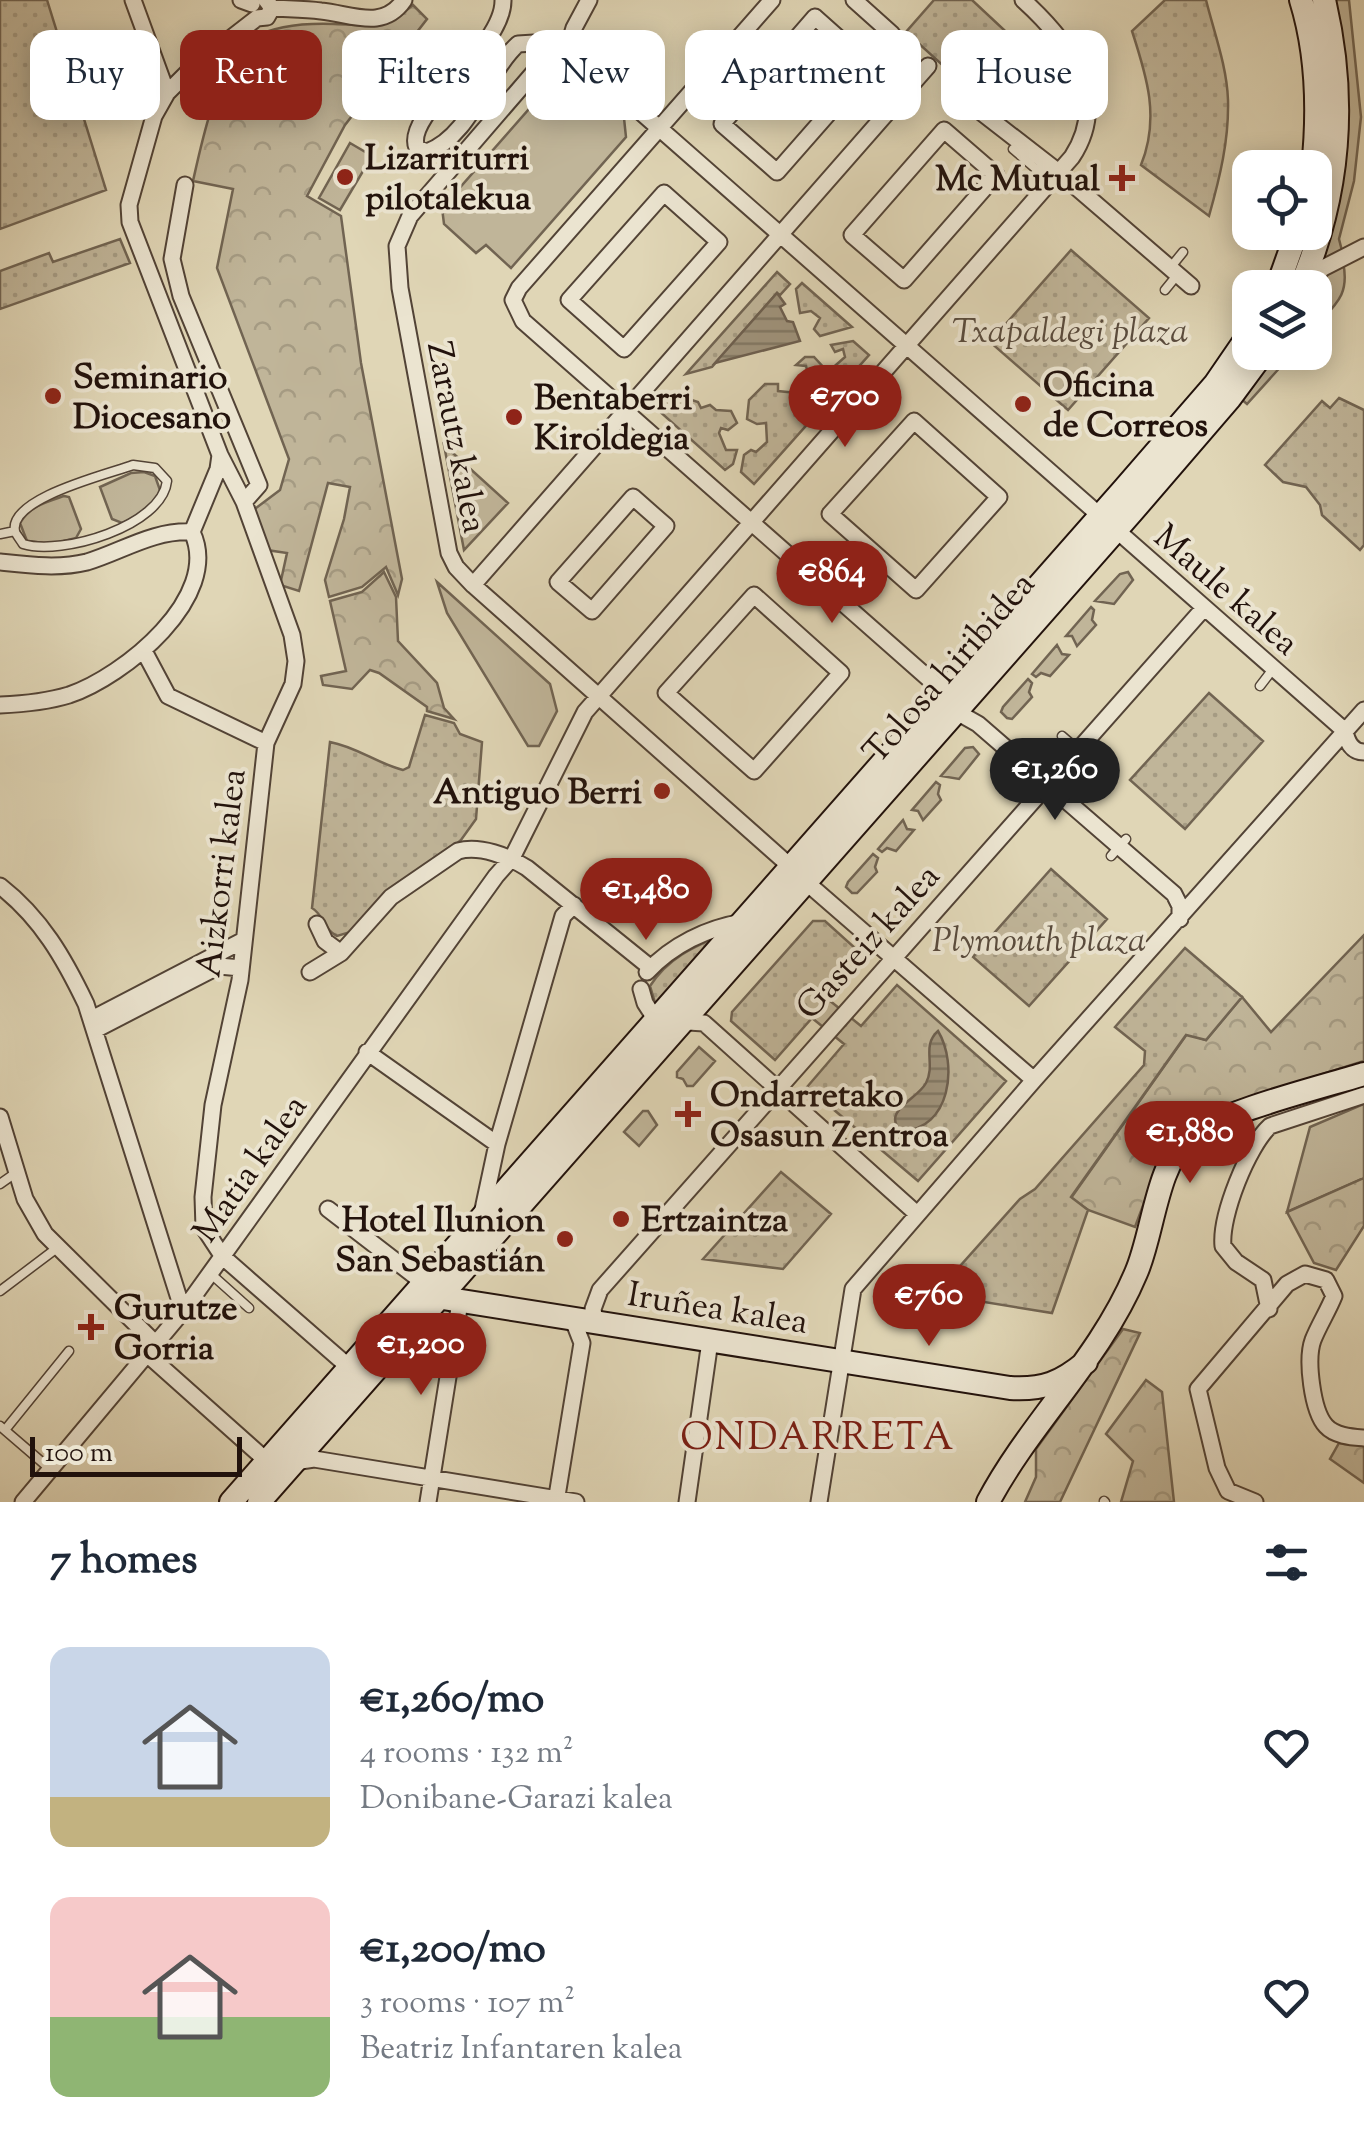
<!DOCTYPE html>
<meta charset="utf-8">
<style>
:root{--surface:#fff;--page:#f6f6f7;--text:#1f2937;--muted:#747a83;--accent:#8f2418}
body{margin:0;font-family:"Sorts Mill Goudy",serif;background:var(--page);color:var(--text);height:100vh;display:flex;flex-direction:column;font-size:38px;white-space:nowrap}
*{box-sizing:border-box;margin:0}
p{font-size:32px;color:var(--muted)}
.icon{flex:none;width:55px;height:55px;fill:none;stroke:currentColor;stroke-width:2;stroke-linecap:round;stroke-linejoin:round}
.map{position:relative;height:1502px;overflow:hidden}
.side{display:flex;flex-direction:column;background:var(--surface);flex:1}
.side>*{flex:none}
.top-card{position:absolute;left:30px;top:30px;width:1305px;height:90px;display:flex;gap:20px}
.buttons{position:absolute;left:1232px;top:150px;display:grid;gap:20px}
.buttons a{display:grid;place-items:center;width:100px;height:100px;border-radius:20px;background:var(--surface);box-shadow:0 5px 25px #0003;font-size:50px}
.scale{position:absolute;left:30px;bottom:25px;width:212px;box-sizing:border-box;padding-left:10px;border:5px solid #22120c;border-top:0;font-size:28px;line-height:35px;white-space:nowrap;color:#22120c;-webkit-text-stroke:8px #ebe4d0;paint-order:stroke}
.price{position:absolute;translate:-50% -85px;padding:0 22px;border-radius:35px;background:var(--accent);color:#fff;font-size:32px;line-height:65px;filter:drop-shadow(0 2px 5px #0008)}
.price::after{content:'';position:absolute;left:50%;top:60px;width:30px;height:22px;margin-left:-15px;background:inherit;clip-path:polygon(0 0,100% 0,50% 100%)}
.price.current{background:#222;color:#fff}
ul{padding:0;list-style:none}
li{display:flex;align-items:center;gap:30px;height:250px;padding:0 50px}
li span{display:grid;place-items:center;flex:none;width:280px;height:200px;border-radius:20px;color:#555}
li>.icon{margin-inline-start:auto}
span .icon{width:120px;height:120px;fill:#fffc;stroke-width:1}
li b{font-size:42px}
h2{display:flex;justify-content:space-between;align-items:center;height:120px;padding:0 50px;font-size:42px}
.chip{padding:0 35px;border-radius:20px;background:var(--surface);box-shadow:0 5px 25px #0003;font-size:35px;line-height:90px}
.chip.current{background:var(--accent);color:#fff}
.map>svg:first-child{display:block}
.grass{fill:#c0b599;stroke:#716452;stroke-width:2.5}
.forest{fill:url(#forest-crowns);stroke:#716452;stroke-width:2.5}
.park{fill:url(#park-dots);stroke:#716452;stroke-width:2.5}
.water{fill:url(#water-rules);stroke:#6d5f4f;stroke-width:2.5}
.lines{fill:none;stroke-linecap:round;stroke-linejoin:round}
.lane-casing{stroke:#524336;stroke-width:11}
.street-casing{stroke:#524336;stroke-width:19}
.secondary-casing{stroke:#22120c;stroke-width:26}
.lane{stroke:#ebe4d0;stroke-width:8}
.street{stroke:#ebe4d0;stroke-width:15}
.secondary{stroke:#ebe4d0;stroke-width:22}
.poi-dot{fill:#8f2418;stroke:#ebe4d0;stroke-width:4}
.labels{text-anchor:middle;stroke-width:8;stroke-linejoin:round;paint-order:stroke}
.poi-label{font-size:35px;font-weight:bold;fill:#22120c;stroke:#ebe4d0;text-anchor:start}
.park-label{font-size:35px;font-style:italic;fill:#594b3d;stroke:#ebe4d0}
.street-label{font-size:35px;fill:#22120c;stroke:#ebe4d0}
.neighbourhood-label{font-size:38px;letter-spacing:2.5px;fill:#7a1f14;stroke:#ebe4d0}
</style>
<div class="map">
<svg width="1364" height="1502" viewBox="0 0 1364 1502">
<defs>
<pattern id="forest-crowns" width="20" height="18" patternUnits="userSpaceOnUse" patternTransform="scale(2.5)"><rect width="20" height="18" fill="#c0b599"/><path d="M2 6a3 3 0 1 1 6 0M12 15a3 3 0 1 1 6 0" fill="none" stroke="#a59b83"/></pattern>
<pattern id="park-dots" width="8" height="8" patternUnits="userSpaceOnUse" patternTransform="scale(2.5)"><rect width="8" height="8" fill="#c0b599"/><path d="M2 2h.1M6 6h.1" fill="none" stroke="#a59b83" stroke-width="1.8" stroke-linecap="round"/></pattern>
<pattern id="water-rules" width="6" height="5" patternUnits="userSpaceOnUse" patternTransform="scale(2.5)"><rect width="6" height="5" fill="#9f937c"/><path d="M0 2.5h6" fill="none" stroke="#817764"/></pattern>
</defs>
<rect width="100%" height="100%" fill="#e0d6b6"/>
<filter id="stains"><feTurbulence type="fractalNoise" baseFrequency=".002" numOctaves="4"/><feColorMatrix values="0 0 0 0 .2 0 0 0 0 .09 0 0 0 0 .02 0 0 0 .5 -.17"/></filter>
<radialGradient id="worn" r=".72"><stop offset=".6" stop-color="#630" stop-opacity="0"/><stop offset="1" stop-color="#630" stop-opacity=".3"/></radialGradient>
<path class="grass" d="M1330,0H1349L1361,117L1354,181L1339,239L1342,251L1319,268Z
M576,74L624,118L626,137L511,268L486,245L476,253L444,224L442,208L558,76Z
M350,143L372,156L340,210L319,198Z
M1343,262C1350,295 1336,304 1315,327V288H1311L1325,273Z
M1273,353H1293L1247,404L1240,398Z
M444,445L508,503L464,550Z
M144,472L155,476L161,493L144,512L122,523L112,519L100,487L131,473Z
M64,496L69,497L81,529L76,538L52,544L27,541L20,523C30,506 46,502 64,496Z
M1128,572L1133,580L1114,604L1095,601L1120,574Z
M437,582L550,684L557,711L539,746H528L447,613Z
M1091,607L1094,610L1092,620L1096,625L1077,646L1072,636H1066Z
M1057,645L1062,654L1069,655L1050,676L1041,673L1036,677L1032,674Z
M1028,679L1032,683L1029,692L1032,697L1012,719L1007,718L1001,712L1003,707Z
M973,747L979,754L959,779L941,776L965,748Z
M936,782L940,785L938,794L941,800L923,820L918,811L912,810Z
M903,820L907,829L914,830L896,851L887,848L882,852L878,849Z
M873,854L878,858L875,867L877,872L857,893H852L846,887L848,882Z
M699,1047L715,1061L693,1086H687L683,1079L677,1077V1072Z
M1364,1104V1178L1287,1212L1310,1127Z
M643,1111H648L657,1125L639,1146L624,1132Z"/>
<path class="forest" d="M413,5L427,19L345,125L307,196L341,216L361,363L402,579L398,595L386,567L362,587L329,597L325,580L344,519L350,487L328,483L299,591L280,585L287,553L267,550L252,511L280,490L289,459L217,268L233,189L193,181C202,141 214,83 240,50C258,25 306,23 334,24C376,25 379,32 413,5Z
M384,572L396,597L398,641L437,683L444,708L454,719L427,711V707L379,673L370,670L352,689L323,685L321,676L346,671L330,601L362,592Z
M1364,935V1061L1215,1108L1171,1131L1135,1227L1088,1210L1071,1198L1187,1034L1206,1040L1242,997L1271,1032Z
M1364,1178V1226L1336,1270L1314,1263L1287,1212Z
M1123,1329L1140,1333L1060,1502H1025L1036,1477V1449Z
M1146,1380L1162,1392L1174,1502H1121L1133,1461L1106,1434Z
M1339,1443L1364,1445V1483L1330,1459Z"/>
<path class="park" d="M0,0H47L106,190L0,229Z
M934,0H972L1017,42L971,91L906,32Z
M1165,0H1206C1214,32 1227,67 1228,100C1229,140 1220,177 1209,216L1141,165C1160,118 1147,77 1132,31Z
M120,239L130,263L0,309V271L49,253L53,262Z
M1071,250L1149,318L1068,410L990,342Z
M777,272L790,284L780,295L777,293L712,367L686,374Z
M802,283L852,327L820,336L814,329L820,318L811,311L800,313L796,289Z
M853,341L869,355L754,484L741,472L744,455L751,450L756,452L767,442L766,423L757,424L747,419L749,400L765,384H778V391L797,393L809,378L806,366L796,365L805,357H814L828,372L845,357L843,349L835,352L831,345Z
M673,394L698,402L701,408L710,405L716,410L731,411L737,423L728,430L721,428L719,433L726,450H737L733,464L725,470L658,410Z
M1339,398L1364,410V545L1360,550L1322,515L1320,505L1306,487L1283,482L1265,465L1322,401L1330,408Z
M1209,693L1263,741L1185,829L1130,780Z
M425,715L454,723L460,734L482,742L476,819L461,840L354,931L337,936C324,930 324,915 312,908L330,742C357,747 376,763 403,770L409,767Z
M1051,869L1107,919L1029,1006L973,957Z
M813,921H825L865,957L829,1000L861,1026L897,985L1006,1081L918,1181L807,1087L844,1044L812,1018L775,1060L731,1021L732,1012Z
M723,934L656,1006L650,986C668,958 693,947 723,934Z
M1185,948L1242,997L1206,1040L1186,1035L1071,1197L1088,1210L1052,1313L935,1294L1020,1199L1035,1189L1144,1065L1145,1051L1115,1027Z
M781,1172L831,1214L783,1269L703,1259Z"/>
<path class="water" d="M777,293L785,304L780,307L787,321L793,322L800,341L715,363Z
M938,1031C958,1064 951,1130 901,1131C881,1111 917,1100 926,1083C936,1064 921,1046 938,1031Z"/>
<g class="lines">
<g class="lane-casing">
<path id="lane" d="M1013,149L1035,168L1051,172
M1170,268L1183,252
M1165,290L1178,274
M133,465L155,468L167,481C162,526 62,556 23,544C22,542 15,533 15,531C8,498 109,474 133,465Z
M0,534L15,531
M1260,686L1273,669
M1062,736L1077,749
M1111,856L1126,839
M0,1184L17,1172
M211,1274L249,1308
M0,1291L57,1248
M0,1426L50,1469
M5,1430L69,1351
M1104,1501L1105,1502"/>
</g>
<g class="street-casing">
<path id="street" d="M133,0L167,93
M241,0L252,4
M266,0L272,8L267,17L257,18L190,70L167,93L154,116L129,205L130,222L220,455L244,502L292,635L296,661L293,684L266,743L240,980L213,1105L203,1197L204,1228L223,1257L350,1368
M503,0C504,49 402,114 417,148L427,152C471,136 486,73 518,44L534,43L548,56
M772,0L519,288L513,300L523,321L945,693
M854,0L892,34
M272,8C288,9 305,9 321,11C352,14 383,31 404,0
M815,17L870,66L777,172L722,124Z
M568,48L1345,731C1347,742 1352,752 1364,752
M568,48L548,56L410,216L397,246L400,288L449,553L456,567L473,585L791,867
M568,48L574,28L589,0
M972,105L1061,174L1191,286
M944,130L996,175L904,280L852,235Z
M185,185L172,259L181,296L259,485L244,502
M664,193L719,242L624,349L569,300Z
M1305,285L1323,268L1364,247
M914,421L999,497L916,590L830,514Z
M633,497L666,526L592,611L558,582Z
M192,532L218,469L220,455
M0,562C28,565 59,569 87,562C123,551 153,530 192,532
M473,585L928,66
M754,595L841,673L754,771L666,693Z
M144,651L168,696L266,743
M0,705C24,704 46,702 69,695C123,677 223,597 192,532
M955,711L978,724L1174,894L1180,906V919
M806,882L1034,1080
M0,886C41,918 64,958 86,1004L183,1311
M317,924L325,941L341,953
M310,972L341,953L391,897L458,851C480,845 508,856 527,868L651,968
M647,972C672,945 707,928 743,922
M641,989L645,1003L656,1020L704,1023L917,1214
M92,1019L244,940
M95,1030L219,966L241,968
M367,1052L497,1144
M0,1117L25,1199L45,1234L157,1345
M328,1209L424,1283
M482,1214L497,1144L563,916L574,905
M1269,1309L1263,1280L1236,1262L1223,1246C1220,1216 1248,1146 1270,1126L1364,1095
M595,1323L593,1309L600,1290L1204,608
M148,1355L267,1461
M294,1462L314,1459L576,1502
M23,1502L183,1311L496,876L512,858L585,712L1072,157C1112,96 1067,40 1023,0
M428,1502L460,1302
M556,1502L582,1343L573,1320
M687,1502L710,1341
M819,1502L853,1289L1034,1080L1364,710
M1255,1502L1228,1491L1217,1468L1198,1389L1287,1284L1305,1274L1326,1280L1334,1296C1328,1311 1319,1325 1313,1340C1306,1359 1312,1411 1326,1426C1335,1436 1352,1437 1364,1438"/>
</g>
<g class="secondary-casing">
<path id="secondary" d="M1301,0C1318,55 1319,111 1313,168
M1277,288L1297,232
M1300,288C1340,195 1347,98 1324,0
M430,1296L1010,1388C1043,1390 1061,1383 1086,1362
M231,1502L1123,490L1215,384L1250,333
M259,1502L1132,512L1230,398L1264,352
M988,1502C1031,1421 1100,1359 1136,1273C1153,1235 1156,1167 1187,1139C1215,1113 1322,1087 1364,1074"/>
</g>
<use href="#lane" class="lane"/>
<use href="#street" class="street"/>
<use href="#secondary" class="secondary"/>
</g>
<g class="poi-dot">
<circle cx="345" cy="177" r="10"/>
<path d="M1117 163h10v10h10v10h-10v10h-10v-10h-10v-10h10z"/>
<circle cx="53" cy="396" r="10"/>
<circle cx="1023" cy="404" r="10"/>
<circle cx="514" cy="417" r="10"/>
<circle cx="662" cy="791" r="10"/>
<path d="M683 1099h10v10h10v10h-10v10h-10v-10h-10v-10h10z"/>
<circle cx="621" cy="1219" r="10"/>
<circle cx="565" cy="1239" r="10"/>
<path d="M86 1312h10v10h10v10h-10v10h-10v-10h-10v-10h10z"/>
</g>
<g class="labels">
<g class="poi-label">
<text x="365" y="169">Lizarriturri<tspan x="365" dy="40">pilotalekua</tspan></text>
<text x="1100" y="190" text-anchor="end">Mc Mutual</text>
<text x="73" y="388">Seminario<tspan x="73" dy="40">Diocesano</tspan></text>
<text x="1043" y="396">Oficina<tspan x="1043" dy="40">de Correos</tspan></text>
<text x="534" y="409">Bentaberri<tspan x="534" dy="40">Kiroldegia</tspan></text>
<text x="642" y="803" text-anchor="end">Antiguo Berri</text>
<text x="710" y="1106">Ondarretako<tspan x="710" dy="40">Osasun Zentroa</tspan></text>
<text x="545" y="1231" text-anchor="end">Hotel Ilunion<tspan x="545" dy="40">San Sebastián</tspan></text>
<text x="641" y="1231">Ertzaintza</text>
<text x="114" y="1319">Gurutze<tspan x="114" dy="40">Gorria</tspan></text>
</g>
<g class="park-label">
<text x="1070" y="342">Txapaldegi plaza</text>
<text x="1039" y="951">Plymouth plaza</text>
</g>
<g class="street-label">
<text transform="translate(458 437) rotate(79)" y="12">Zarautz kalea</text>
<text transform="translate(1227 589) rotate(41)" y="12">Maule kalea</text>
<text transform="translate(948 667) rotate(-49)" y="12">Tolosa hiribidea</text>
<text transform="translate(220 873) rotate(-83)" y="12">Aizkorri kalea</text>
<text transform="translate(867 941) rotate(-48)" y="12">Gasteiz kalea</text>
<text transform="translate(249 1168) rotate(-55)" y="12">Matia kalea</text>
<text transform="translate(718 1307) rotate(9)" y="12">Iruñea kalea</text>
</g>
<g class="neighbourhood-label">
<text x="818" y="1449">ONDARRETA</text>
</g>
</g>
<rect width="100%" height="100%" filter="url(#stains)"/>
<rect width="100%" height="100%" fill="url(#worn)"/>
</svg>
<div class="buttons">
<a><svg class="icon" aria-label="locate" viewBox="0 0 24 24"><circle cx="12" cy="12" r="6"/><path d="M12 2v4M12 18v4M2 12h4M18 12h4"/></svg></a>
<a><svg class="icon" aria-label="layers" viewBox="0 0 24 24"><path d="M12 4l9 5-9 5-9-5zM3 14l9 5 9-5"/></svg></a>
</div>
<div class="scale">100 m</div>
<b class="price" style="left:845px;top:450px">€700</b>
<b class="price" style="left:832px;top:626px">€864</b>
<b class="price current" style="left:1055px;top:823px">€1,260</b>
<b class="price" style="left:646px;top:943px">€1,480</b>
<b class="price" style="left:1190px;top:1186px">€1,880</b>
<b class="price" style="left:929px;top:1349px">€760</b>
<b class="price" style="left:421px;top:1398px">€1,200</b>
<div class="top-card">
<a class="chip">Buy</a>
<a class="chip current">Rent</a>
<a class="chip">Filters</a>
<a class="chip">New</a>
<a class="chip">Apartment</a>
<a class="chip">House</a>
</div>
</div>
<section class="side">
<h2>7 homes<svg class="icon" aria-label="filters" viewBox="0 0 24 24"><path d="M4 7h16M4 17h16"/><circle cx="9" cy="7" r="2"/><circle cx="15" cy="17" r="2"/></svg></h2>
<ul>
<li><span style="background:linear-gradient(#c9d6e8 75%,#c2b280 0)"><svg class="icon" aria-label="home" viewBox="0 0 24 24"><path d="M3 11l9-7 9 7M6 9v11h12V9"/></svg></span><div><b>€1,260/mo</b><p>4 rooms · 132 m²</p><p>Donibane-Garazi kalea</p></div><svg class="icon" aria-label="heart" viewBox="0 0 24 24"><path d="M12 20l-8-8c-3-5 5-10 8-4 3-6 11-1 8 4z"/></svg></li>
<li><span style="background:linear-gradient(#f6c9c9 60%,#8fb573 0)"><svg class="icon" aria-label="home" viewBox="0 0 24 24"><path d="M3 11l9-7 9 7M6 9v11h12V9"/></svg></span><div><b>€1,200/mo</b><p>3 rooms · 107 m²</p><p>Beatriz Infantaren kalea</p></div><svg class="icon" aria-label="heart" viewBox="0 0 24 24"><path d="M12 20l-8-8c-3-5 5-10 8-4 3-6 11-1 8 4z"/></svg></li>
</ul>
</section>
